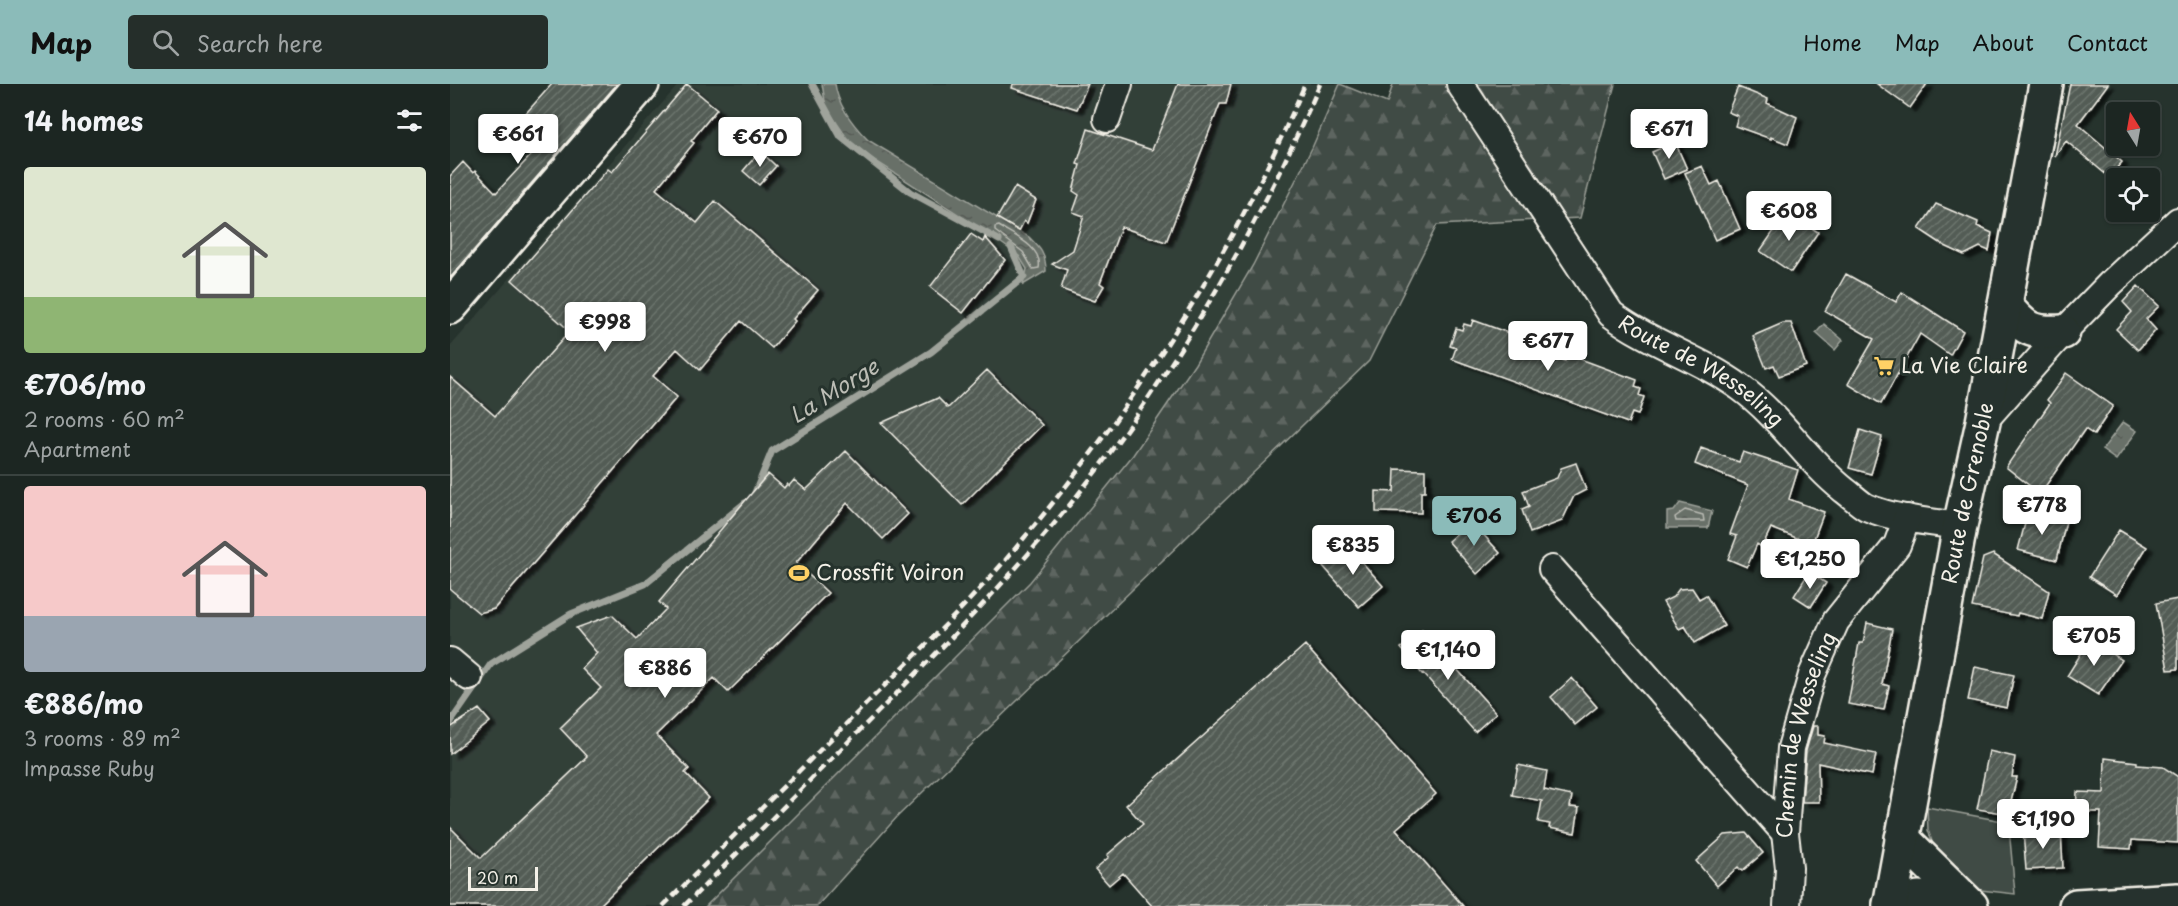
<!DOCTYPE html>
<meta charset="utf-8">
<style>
:root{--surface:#1c2622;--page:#252e2a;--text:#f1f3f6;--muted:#a0a5a5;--line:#3a4340;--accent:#8bbbb9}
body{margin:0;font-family:"Playpen Sans",sans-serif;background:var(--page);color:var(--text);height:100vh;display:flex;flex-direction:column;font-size:22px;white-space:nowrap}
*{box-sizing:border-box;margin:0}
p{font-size:20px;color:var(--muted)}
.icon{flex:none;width:33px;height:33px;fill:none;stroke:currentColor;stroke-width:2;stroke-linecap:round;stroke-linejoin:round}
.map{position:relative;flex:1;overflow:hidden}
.sheet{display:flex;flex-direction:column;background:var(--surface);width:450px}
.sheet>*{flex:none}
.needle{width:39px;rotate:349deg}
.controls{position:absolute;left:1656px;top:18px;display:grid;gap:12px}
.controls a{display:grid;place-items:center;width:54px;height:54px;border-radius:6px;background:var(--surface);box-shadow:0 2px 4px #0004,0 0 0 2px var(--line);font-size:30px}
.scale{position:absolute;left:18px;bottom:15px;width:70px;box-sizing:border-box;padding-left:6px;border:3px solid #f4f1e8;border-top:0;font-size:16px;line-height:21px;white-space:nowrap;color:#f4f1e8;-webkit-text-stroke:4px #26332d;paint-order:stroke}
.price{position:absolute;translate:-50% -51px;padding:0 14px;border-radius:6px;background:#fff;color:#222;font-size:20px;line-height:39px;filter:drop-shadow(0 2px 3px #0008)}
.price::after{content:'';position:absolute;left:50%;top:36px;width:18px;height:14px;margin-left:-9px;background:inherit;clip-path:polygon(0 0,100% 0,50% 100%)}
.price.active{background:var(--accent);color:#111}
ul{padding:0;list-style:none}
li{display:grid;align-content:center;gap:12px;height:318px;padding:0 24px}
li+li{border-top:2px solid var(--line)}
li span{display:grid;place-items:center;height:186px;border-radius:6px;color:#555}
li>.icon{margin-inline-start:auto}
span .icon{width:108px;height:108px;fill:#fffc;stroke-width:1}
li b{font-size:26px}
h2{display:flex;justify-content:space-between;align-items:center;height:72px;padding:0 24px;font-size:26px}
header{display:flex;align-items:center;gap:36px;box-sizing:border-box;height:84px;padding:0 30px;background:var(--accent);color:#111}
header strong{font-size:28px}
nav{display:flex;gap:33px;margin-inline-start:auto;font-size:21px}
.search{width:420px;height:54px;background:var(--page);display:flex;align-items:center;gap:15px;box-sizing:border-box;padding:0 21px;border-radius:6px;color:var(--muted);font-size:22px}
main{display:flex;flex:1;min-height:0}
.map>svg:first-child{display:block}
.built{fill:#333f39}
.grass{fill:#414b45;stroke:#9a9e96;stroke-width:1.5}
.forest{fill:url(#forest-firs);stroke:#9a9e96;stroke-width:1.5}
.water{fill:url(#water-ripples);stroke:#9fa39b;stroke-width:1.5}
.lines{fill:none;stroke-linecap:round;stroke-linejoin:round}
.shore{stroke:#bcbdb5;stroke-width:1.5}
.stream{stroke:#9fa39b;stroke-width:7}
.building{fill:url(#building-hatch);stroke:#f4f1e8;stroke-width:1.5;filter:url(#shadow)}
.minor-casing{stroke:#f4f1e8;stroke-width:30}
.secondary-casing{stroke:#f4f1e8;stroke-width:38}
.primary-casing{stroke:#f4f1e8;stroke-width:38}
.minor{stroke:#26332d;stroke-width:26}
.secondary{stroke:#26332d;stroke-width:33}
.primary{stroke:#26332d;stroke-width:33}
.rail{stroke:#f4f1e8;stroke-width:4.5;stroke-dasharray:9 4.5;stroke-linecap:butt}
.labels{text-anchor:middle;stroke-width:6;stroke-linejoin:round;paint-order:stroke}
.poi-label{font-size:21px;fill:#f4f1e8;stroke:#26332d;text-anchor:start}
.street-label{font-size:21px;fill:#f4f1e8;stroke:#26332d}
.water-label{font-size:22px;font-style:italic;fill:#bcbdb5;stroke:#26332d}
</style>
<header>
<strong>Map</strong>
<div class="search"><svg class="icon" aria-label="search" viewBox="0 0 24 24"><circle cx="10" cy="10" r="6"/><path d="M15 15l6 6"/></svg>Search here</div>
<nav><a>Home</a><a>Map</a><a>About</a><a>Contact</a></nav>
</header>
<main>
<section class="sheet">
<h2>14 homes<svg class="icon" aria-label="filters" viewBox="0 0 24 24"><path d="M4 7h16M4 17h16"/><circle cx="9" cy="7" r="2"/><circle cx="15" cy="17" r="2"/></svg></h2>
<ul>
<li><span style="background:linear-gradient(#dfe7d0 70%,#8fb573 0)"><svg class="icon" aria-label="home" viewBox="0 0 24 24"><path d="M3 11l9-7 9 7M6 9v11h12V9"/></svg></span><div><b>€706/mo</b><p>2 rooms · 60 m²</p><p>Apartment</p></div></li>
<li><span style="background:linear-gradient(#f6c9c9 70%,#9aa5b1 0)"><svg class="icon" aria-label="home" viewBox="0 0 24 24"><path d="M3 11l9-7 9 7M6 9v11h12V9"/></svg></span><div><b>€886/mo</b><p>3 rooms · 89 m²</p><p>Impasse Ruby</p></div></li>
</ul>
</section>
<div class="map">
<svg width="1728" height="822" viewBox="0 0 1728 822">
<defs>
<pattern id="forest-firs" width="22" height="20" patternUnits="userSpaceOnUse" patternTransform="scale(1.5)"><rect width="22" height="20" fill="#414b45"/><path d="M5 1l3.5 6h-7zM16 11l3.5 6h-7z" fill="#5d6560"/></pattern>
<pattern id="water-ripples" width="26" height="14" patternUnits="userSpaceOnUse" patternTransform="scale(1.5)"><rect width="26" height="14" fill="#676f68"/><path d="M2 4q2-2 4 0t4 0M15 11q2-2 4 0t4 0" fill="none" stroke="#565a55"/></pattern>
<pattern id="building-hatch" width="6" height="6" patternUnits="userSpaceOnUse" patternTransform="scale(1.5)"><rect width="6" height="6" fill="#525c55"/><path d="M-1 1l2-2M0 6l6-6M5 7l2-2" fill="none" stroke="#6c746d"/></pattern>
<filter id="shadow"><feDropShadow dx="6" dy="4" stdDeviation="1.5" flood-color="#0009"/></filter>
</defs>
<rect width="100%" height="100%" fill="#26332d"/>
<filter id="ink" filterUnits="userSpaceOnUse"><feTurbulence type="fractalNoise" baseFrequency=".0167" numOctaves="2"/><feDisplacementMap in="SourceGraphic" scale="12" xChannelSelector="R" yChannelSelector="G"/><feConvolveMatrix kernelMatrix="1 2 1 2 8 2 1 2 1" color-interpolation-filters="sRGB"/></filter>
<g filter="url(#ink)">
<path class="built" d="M229,0H890L862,64L803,181L745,280L683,371L580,498L256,822H0V263Z"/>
<path class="grass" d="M1477,723L1552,737L1559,744L1565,810L1522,805L1485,766L1478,746Z"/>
<path class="forest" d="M890,0L937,19L943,0H1165L1130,134L987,141L919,277L448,732L367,822H256L580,498L683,371L745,280L803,181L862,64Z"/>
<path class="water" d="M372,0H385C388,22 403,41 418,56L579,153C590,164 596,170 596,187L573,201L577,185L569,172L539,150L418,72L399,57L376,23Z
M1374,240L1393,256L1385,266L1366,249Z
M1673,338L1687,347L1666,376L1652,366Z
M1230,419L1262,427L1258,444H1217V428L1224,427Z"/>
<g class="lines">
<path class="shore" d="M549,142C563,151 593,163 589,184L583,185L573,168L545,147V143Z
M1235,426L1253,431L1254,437H1226L1225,433Z"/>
<path class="stream" d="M362,0L391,53L460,108L549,156
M304,411L322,367L481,268L574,193L561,163
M0,639L41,580L121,530L195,500L295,419"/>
</g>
<path class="building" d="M102,0H167L0,194V92L13,78L23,89L25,87L46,109L84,68L61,46Z
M237,0L267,25L241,57L244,59L206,105L247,139L265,117L368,206L343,235L345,237L322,264L291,237L250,286L227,265L203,292L227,313L44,525L29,529L0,505V293L45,332L120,247L62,196L158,85L162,88Z
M563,0H638L627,25L562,4Z
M728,0H781L776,20H770L716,158L671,143L650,199L654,202L645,217L611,205L617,186L602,180L623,166L634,132L623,128L629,111L623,107L630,81L627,80L638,45L702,66Z
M1427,0H1477L1460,24Z
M1620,0H1658L1628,40L1672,78L1659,93L1616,57L1605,72Z
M1288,3L1318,15L1317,19L1347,33L1338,60L1321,53V55L1285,42L1288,32L1278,28Z
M1225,58L1237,85L1214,95L1202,68Z
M310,67L326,82L309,101L293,87Z
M1252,82L1261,101L1269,97L1290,145L1265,156L1235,89Z
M565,103L586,116L577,139L574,137L569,147L547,134Z
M1486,120L1528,138L1527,142L1542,149L1539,167L1530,163L1514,171L1495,162L1469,145Z
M1335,131H1342L1368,148L1341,188L1310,167Z
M521,150L533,158L535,153L555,176L513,229L480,203Z
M1396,190L1446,218L1452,208L1513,247L1500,271L1470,250L1431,320L1398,300L1424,255L1375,227Z
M1688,202L1709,222L1696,235L1706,246L1688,266L1666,245L1682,228L1673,218Z
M1023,236L1072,254L1070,261L1077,263L1076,266L1115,277L1117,270L1187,296L1185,303L1191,305L1189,311L1194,313L1188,331L1182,329L1178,339L1002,275L1006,264L1000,262L1006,244L1012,246L1014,240L1021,242Z
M1333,239H1341L1356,282L1329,292L1324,281L1316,284L1303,252Z
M537,286L592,341L512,421L431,339L488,314L498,324Z
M1616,289L1663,322L1644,351L1635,345L1590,410L1556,383L1600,319L1597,316Z
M1410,346L1432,353L1421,390L1399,384Z
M1251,364L1289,378L1293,368L1348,386L1339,415L1374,428L1362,460L1321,444L1312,463L1307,460L1297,483L1278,475L1287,452L1280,450L1298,401L1245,380Z
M396,367L458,430L433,455L397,419L346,479L378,509L278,608L264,594L206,651L239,685L235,689L259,714L149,822H0V743L31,774L137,673L110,644L151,604L132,585L147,569L126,544L162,531L187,555L216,525L209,518L318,390L334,404L337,400L339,402L344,396L356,406Z
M1126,379L1136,406L1124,412L1112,437L1080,449L1072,426L1079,423L1073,407L1107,394L1111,384Z
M945,385L975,386V408H971V429L926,428V407L944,408Z
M1578,428L1616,437L1607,476L1568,466Z
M1021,437L1050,469L1027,490L998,457Z
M1669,446L1697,463L1667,511L1639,493Z
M897,461L933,502L909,523L873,482Z
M1543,470L1599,507L1592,535L1568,529L1567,532L1522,523L1533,474Z
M1359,488L1376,499L1361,523L1344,512Z
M1242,504L1249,515L1256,511L1274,542L1245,559L1235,542L1229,545L1213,518L1223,513L1229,505Z
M1728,515V585L1718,586L1706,519Z
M1417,539L1442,545L1432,600L1439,602L1434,626L1398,620L1409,559H1413Z
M972,546L1046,629L1025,648L973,589L972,590L951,564Z
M1640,555L1672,576L1648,611L1617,592Z
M855,561L986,710L946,745L1013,822H702L673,789L659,801L645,785L659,773L657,771L693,740L676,721Z
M1525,583L1564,591L1557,624L1518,616Z
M1122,594L1147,623L1125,641L1101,613Z
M29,625L40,638L0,670V644Z
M1363,642H1368V651L1375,652L1374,659L1426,670L1422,691L1368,679L1369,718H1352L1356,667Z
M1539,667L1565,673L1562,693H1567L1558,730L1527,725Z
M1655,674L1687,678V681L1713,683L1728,693V759L1682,756L1681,765L1649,763L1651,728H1626L1627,708L1654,709Z
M1068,681L1097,687L1094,706L1122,712L1120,723L1129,724L1125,749L1099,744L1100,740L1088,738L1092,717L1062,711Z
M1611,746L1613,784L1576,786L1573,747Z
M1296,749L1313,769L1292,787L1288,783L1267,802L1246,777L1275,751Z"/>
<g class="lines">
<g class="minor-casing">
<g id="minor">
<path id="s1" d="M1010,0L1161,230C1201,260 1250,274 1291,304C1331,333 1356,376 1394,406C1401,411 1409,419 1416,423C1444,435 1481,438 1510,442"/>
<path d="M657,35L669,0"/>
<path d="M1533,338L1613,248L1661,199L1728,137"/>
<path d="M1102,485L1335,749"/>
<path d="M0,577L19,593"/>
<path id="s2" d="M1337,822L1339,784L1335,749L1341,664L1362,591L1386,537L1447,461L1457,434"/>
</g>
</g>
<g class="secondary-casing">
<path id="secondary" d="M1452,754L1521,822
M1440,820L1469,814L1521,822
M1626,822L1728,816"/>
</g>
<g class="primary-casing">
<g id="primary">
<path d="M1555,221C1574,245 1582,250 1613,248"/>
<path d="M0,223L192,0"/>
<path id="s3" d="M1440,822L1510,442L1533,338L1596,0"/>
</g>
</g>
<use href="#minor" class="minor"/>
<use href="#secondary" class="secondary"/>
<use href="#primary" class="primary"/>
<path class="rail" d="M213,822C283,753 353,683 423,613C473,564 524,514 569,460C686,321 784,168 855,0
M234,822C299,758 363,693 428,628C501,555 573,481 637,399C731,276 809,142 870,0"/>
</g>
</g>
<defs>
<g id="supermarket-bare" transform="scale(1.62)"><path d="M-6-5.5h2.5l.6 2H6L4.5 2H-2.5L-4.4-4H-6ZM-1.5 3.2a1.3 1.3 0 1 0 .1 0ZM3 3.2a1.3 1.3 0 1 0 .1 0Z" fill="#ffd166" stroke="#26332d" stroke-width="2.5" paint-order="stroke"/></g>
<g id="stadium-bare" transform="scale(1.62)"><path d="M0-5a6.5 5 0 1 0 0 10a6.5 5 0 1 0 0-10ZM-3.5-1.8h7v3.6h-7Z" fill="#ffd166" stroke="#26332d" stroke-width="2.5" paint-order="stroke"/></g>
</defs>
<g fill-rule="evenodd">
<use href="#supermarket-bare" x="1434" y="282"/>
<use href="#stadium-bare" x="349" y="489"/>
</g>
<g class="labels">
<g class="poi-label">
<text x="1451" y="289">La Vie Claire</text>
<text x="366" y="496">Crossfit Voiron</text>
</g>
<g class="street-label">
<text dy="7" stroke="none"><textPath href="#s1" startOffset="382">Route de Wesseling</textPath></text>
<text dy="7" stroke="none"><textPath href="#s3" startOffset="420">Route de Grenoble</textPath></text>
<text dy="7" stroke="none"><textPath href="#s2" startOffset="174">Chemin de Wesseling</textPath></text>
</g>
<g class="water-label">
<text transform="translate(384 307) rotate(-32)" y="8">La Morge</text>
</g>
</g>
</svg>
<div class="controls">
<a><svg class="needle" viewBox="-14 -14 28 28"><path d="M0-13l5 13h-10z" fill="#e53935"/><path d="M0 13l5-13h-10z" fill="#a0a5a5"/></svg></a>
<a><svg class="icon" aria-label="locate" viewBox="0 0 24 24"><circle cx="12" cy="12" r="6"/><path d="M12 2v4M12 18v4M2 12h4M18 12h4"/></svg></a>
</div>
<div class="scale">20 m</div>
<b class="price" style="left:1219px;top:76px">€671</b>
<b class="price" style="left:68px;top:81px">€661</b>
<b class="price" style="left:310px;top:84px">€670</b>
<b class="price" style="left:1339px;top:158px">€608</b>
<b class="price" style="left:155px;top:269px">€998</b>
<b class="price" style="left:1098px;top:288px">€677</b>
<b class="price" style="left:1592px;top:452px">€778</b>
<b class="price active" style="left:1024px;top:463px">€706</b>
<b class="price" style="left:903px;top:492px">€835</b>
<b class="price" style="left:1360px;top:506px">€1,250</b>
<b class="price" style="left:1644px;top:583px">€705</b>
<b class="price" style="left:998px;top:597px">€1,140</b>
<b class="price" style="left:215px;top:615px">€886</b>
<b class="price" style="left:1593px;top:766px">€1,190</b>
</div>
</main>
